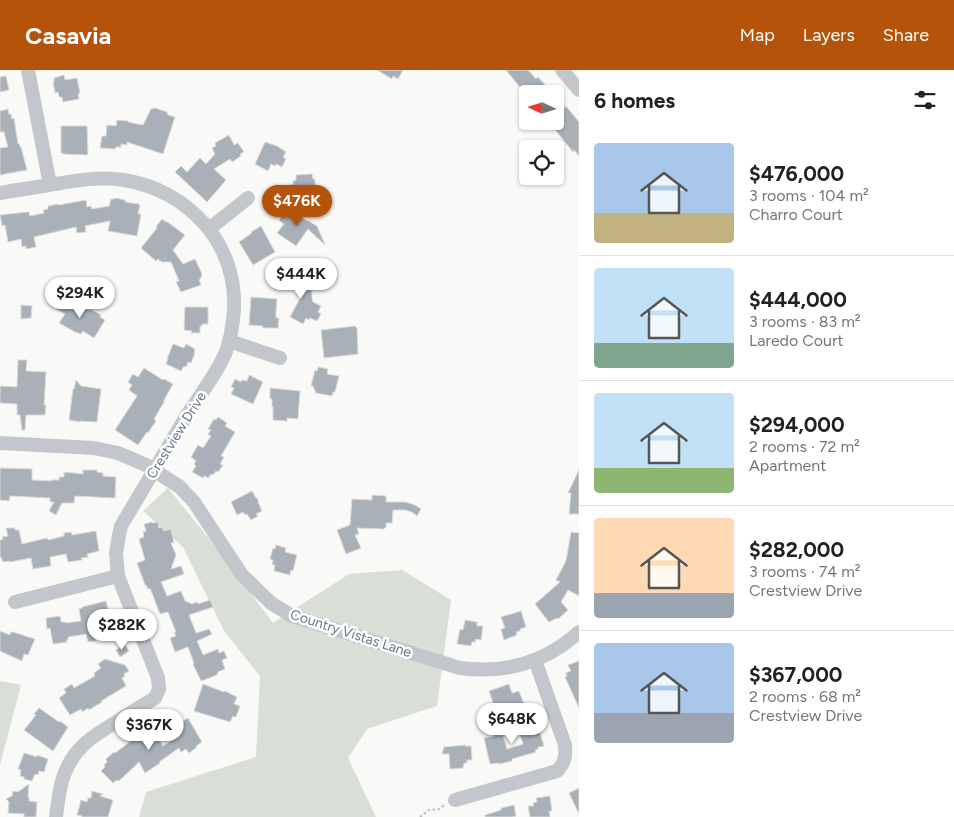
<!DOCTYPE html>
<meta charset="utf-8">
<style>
:root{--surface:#fff;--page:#f2f2f2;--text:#222;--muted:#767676;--line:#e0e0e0;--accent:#b45309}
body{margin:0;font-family:Figtree,sans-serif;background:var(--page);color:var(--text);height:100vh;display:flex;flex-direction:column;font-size:19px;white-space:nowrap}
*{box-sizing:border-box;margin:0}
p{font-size:16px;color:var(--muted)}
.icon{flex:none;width:28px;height:28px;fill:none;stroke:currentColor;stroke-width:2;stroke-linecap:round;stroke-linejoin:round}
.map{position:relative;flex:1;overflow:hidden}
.drawer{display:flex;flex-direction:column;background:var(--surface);width:375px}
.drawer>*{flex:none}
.needle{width:32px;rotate:274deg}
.fabs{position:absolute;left:519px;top:15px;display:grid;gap:10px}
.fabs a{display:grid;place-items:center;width:45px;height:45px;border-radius:5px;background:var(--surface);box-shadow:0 1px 4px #0004;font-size:25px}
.price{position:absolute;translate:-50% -42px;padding:0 11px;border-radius:18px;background:#fff;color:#222;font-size:16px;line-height:32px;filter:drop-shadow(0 1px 2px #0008)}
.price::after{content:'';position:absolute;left:50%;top:30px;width:15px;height:11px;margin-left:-8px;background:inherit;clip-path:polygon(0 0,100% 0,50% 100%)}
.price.on{background:var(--accent);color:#fff}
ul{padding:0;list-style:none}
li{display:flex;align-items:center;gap:15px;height:125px;padding:0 15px}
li+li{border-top:1px solid var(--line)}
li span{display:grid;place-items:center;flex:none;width:140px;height:100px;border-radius:5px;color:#555}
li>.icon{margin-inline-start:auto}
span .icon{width:60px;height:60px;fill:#fffc;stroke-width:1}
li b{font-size:21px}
h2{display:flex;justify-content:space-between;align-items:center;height:60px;padding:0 15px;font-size:21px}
header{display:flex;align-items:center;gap:30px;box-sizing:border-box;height:70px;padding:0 25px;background:var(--accent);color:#fff}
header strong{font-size:24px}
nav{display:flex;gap:28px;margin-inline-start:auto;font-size:18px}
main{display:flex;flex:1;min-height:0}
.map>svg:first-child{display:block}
.green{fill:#d9ded7}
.building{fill:#a9b0b8;stroke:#dbdbd9}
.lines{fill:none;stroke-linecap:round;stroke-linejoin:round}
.path{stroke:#bbbdc1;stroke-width:2;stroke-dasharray:2.5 2.5;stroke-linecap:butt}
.minor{stroke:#c3c6cb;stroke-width:14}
.labels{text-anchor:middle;stroke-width:5;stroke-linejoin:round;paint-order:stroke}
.street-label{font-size:14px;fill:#697688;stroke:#fff}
</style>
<header>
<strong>Casavia</strong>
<nav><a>Map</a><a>Layers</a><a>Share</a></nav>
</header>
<main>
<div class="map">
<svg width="579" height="747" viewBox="0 0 579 747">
<rect width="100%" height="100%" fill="#f9f9f7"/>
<path class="green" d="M168,418L227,491L273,553L349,504L402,500L451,530L437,636L367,659L348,688L376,747H139L146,722L256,687L260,606L224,561L183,477L143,441Z
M0,611L21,615L0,695Z"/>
<path class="building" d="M377,0H403L398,9L393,6L392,9Z
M506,0H528L536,9L538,7L547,17L545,19L549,24H528V27Z
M64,5L65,10L77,8L80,23L78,24L79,29L63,32L62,27H59L58,22L55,23L53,12H54V8Z
M6,6L9,20L0,22V7Z
M555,28L561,35H562L565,38L566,36L579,52V86L574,80L573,82L548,51H555Z
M155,38L167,42L168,45L175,47L163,84L127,72V75L121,74V77H116L115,79L100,78L102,66H106L107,55L116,56L117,50L128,51V52L143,55L151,39Z
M8,39L9,44H11L12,49L14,48L18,74L19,73L20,77H21L27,100L0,105V78L8,77L4,62H0V41Z
M61,56H87L88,84L87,85L63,84V83H61Z
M229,65L234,75L238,73L244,82L240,84L241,86L232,92L230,89L214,99L226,110L207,132L175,102L181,96L187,102L200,88L206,94L215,84L212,78L216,76L215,73Z
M265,72L277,76L286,82L283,87L286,89L282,97L276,94L275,96L271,94L268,101L255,94Z
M312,104L313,109H315V125L303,126V130L290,131V115H293V111L296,110V105Z
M115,128L125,130V132L139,134L140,136L138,144H141L137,166L108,161L110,151L85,156L86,162L77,163L76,157L34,167L36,177L26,179V176L22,177L21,169L8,172L5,155L2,156L0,145L27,142H29L30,146L44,143L43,140L48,139V136L58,134L59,135L86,130L87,137L91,136L92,139L109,136L111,129H115Z
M288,137L307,151V150L317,156L325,175L308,159L296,176L277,163L284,154L279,150Z
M162,149L166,152V151L185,165L173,180L183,194L195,189L202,204L201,208L199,210L201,215L181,222L176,212L179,211L171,192H162L158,189L156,191L141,178L157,158L156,157Z
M261,156L275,182L253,195L239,172L252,163L251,162Z
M311,206L312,228L313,232L321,236L318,242L321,244L317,251L310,248L309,250L306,248L303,254L290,247L304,221H298V219H274L273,209H287V210H290V211H309Z
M251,227L277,229L276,241V248H279L278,258H263V256L249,255Z
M62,229L74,236L76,234L89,240L90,239L101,245L100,247L105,250L94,268L83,261L81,264L75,262L59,253L65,244L56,239Z
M21,235L32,236L31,248L21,249Z
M185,237H208V254H202V256H200V263H191L192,261L184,260Z
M355,256L357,258L358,284L324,288L321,260Z
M173,274L184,278L186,274L195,279L194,283H195L191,293L188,292L186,297L184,296L181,301L166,294L168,289H167Z
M18,290H27L26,301L46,302L44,335H46L45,345H26L25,360H22L20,345H17V334L0,333V316L17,317Z
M318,297L328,299L327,304L339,306L335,322H333L332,326L316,323L313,316H311L315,300L317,301Z
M144,298L163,310L164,309L173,314L164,330V332L154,349L156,351L148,363L147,362L138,375L115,360L137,326L129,320L132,315L128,312L133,304L138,307Z
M249,305L263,312L253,334L231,324L234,318L231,317L235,309L241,312L242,310L247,311Z
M76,310L81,316L101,319L97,352L80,351V352L69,350L73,319H74Z
M270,318L300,321L298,349L287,348V351L273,350V337L272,336V329H270Z
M218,347L227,353L225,356L235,362L221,386L224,387L220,394L223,395L218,402L216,401L213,405L211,404L208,408L204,406L203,408L192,402L196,396L194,394L196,391L191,387L198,375L203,378L211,366L208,364L211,360L208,359L214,349L216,350Z
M0,398L32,399V410L52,411V410H59V407H64V402L83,404V400H97V402L103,403V406L116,407L115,428L75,426L74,433H62L56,445L49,441L54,432H50V428L10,426L9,431L0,430Z
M579,400V444H569L571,423H568Z
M252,421L256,428L258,429V432L262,441L256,444L258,446L251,450L247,444L245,445L243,442L237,445L231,432Z
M372,425L386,426V432H406L415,435L421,439L417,446L412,442L405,440H393L392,453H386V457L384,459L357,458L359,464L355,465L361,478L346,484L337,460L350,455L352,429L372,430Z
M152,452L153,453L158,452L159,458L162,457L164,461L171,459L174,472L171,473L176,485L171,499L181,496L184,504L161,512L167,526L181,521L185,531L192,534L197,532L198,534L210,530L213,537L189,545L196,563L209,559L212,564L197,571L203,585L218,579L219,583L224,581L227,588L222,590L225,599L218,602L217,605L201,611L193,594L194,593L188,577L175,582L170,568L176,566L174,562H176L168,542L160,544L150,518L148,519L146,515H145L137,493L145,490L139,469L144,467L143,462L146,461L144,454Z
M6,458H15V460H19L22,474L47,468L48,470L64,466V463L71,462L72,465L96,461L99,481L87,484L88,487L81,488L82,490L68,492L66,484L50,487L51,496L33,499L31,488L10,492V491L3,492L1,487L0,488V470L3,469L2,467L8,466Z
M571,462L579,463V526L568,520L561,532L568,540L558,549L557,548L549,552L535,534L560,512L556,510L566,491Z
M276,475L286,478L285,482L297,485L293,501L291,500L290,505L274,501L275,495H272L273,490L270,489L273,478L275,479Z
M106,531L114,563L112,566L95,569L96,571L88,572L86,564L68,567V570H66L67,572L53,574L50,558L47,559L46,548L60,546L61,552H65L66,553L81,551L79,539L82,538V537Z
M521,541L526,557L520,559V561L516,562L517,565L504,570L501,559L505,558L501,547Z
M465,550L477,552V556H483L481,570L476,569L475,572H472L471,576L457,574L460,559L463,560Z
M0,561L10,565L11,562H13L35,569L28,585L24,584L22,591L0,581Z
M123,576H126L129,581L120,587L116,580Z
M105,589L125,595L129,601L124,604L125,606L122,608L126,616L101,631L102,632L89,640L88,638L82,642L81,639L70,645L59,628L66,623L64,619L72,614L74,618L95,606L94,603L101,598L98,594Z
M579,591V638L565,607L567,606L566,603L571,601L568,595Z
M203,614L224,622L225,621L237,627L234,634L240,636L236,647L233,646L230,652L194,641Z
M509,614L512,623L519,621L524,634L514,638L513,635L496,641L489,621Z
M39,638L59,652L60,651L68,657L53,681L24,660L36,645L34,644Z
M188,648L202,672L196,676L197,677L189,683L186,679L181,682L179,678L159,692L160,693L145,703L139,692L119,711L117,710L113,713L101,701L105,697L104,695L107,692L106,689L114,682L115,683L139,665V666L151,659V660L153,659L163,676L177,667L175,664L179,662L175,656Z
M500,654L507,679L523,674L519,662L538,656L544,676L538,677V679L535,680L536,682L512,689V691L499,694V693L490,694L484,668L494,666L492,656Z
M465,675V676H471L472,690H467V693H464L463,698L450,699L449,684H442L444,677Z
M24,683L37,687V685L48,689L44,702L39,701L38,705L35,704L32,711L24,709V707L20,706L21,700L18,699Z
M29,714L28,726L29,727V731L37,732L36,747H24V744L8,743L9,732L6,729L12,726L13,721L18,722Z
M579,718V744L569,723Z
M92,721L103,724L100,726L113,730L108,747H82V746L77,745L81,730L87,732L88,728H91Z
M550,726L552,741H549L550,747H530L528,736H534L533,733L537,732L536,728Z
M514,735L516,746L512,747H485V745L501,740V738Z"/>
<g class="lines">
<path class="path" d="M420,747L429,740L439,739L446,734"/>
<path class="minor" d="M28,0L50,115
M562,0L579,20
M0,123C16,120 33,118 49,115C74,111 98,106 124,110C188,120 237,173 234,239C233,254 231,270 225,284C216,304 200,326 187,345C165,382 143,419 121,456L119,465L116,483L118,506L158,608L159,619L155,628C142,636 130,643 118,651C94,665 74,677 64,705C59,718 58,733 56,747
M209,159L248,128
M229,271L280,288
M0,373L94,378L118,383L146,395L180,417L194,432L242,505L271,533L292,546L460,598C506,604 545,593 579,562
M15,532L118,506
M455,730L557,701C565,693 566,685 565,675L535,590"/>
</g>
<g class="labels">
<g class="street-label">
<text transform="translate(176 365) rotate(-58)" y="5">Crestview Drive</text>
<text transform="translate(351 563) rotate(18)" y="5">Country Vistas Lane</text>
</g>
</g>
</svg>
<div class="fabs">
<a><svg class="needle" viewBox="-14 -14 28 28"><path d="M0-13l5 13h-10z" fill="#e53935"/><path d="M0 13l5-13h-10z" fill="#767676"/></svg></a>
<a><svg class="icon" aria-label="locate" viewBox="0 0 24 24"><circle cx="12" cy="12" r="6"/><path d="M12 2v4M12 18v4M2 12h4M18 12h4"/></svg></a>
</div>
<b class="price on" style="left:297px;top:157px">$476K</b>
<b class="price" style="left:301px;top:230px">$444K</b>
<b class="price" style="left:80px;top:249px">$294K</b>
<b class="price" style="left:122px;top:581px">$282K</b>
<b class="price" style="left:512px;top:675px">$648K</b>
<b class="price" style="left:149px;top:681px">$367K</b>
</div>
<section class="drawer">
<h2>6 homes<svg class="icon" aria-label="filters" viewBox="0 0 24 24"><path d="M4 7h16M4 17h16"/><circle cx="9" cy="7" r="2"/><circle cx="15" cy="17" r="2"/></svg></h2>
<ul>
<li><span style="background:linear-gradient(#a9c7e8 70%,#c2b280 0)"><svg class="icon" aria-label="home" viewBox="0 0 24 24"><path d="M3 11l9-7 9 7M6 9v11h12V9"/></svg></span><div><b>$476,000</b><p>3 rooms · 104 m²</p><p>Charro Court</p></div></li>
<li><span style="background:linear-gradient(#bfe0f5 75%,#7fa58c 0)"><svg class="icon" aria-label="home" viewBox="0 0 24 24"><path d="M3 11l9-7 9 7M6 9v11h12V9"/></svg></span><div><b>$444,000</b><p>3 rooms · 83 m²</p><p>Laredo Court</p></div></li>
<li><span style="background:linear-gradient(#bfe0f5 75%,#8fb573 0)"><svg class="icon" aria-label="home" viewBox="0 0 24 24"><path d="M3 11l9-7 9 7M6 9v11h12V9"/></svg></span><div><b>$294,000</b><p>2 rooms · 72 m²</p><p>Apartment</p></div></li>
<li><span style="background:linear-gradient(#ffd9b3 75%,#9aa5b1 0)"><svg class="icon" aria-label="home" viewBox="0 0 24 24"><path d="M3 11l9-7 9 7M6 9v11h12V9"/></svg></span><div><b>$282,000</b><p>3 rooms · 74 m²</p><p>Crestview Drive</p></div></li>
<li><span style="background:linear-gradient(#a9c7e8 70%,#9aa5b1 0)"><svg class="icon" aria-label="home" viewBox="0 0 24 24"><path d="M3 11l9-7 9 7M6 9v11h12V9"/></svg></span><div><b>$367,000</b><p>2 rooms · 68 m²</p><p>Crestview Drive</p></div></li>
</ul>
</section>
</main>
